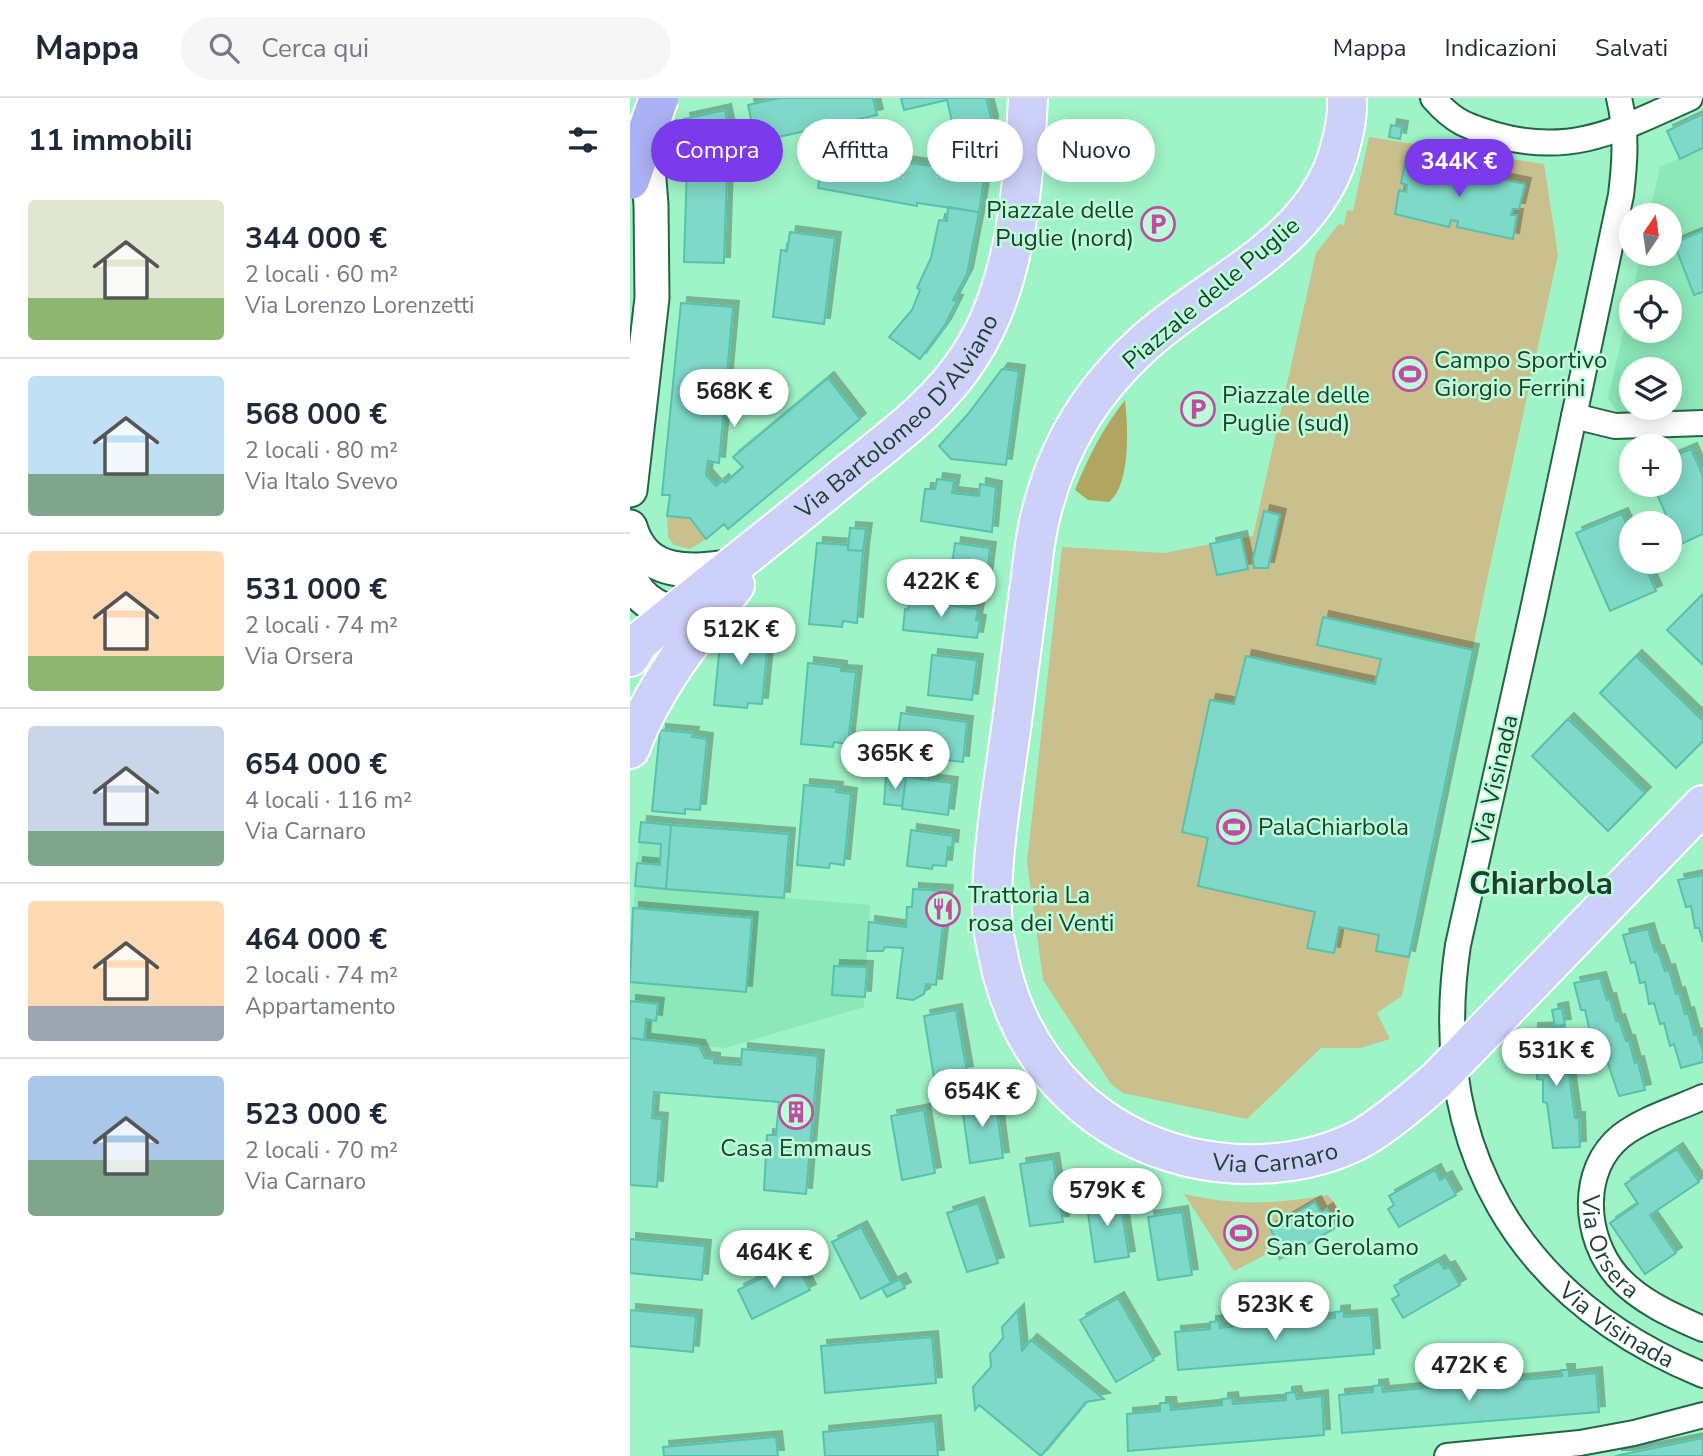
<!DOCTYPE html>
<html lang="it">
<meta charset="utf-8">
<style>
:root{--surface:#fff;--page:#f6f6f7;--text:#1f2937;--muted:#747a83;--line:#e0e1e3;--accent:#7c3aed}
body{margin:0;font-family:"Nunito Sans",sans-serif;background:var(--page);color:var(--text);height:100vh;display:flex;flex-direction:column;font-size:26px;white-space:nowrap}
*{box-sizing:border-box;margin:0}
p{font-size:23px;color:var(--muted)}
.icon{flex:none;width:38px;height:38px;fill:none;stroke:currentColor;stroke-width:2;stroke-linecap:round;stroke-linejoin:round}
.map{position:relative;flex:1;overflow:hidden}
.drawer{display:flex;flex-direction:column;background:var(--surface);width:630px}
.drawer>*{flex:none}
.banner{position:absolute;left:21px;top:21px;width:665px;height:63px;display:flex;gap:14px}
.needle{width:46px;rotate:13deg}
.fabs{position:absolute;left:989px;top:105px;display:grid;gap:14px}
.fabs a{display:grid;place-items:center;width:63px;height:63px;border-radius:50%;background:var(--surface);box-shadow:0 4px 18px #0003;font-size:35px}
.price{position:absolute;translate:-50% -60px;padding:0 16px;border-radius:24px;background:#fff;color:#222;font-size:23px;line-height:46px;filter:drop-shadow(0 2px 4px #0008)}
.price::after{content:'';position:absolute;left:50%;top:42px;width:21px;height:16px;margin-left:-10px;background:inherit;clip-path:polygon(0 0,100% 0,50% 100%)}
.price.on{background:var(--accent);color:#fff}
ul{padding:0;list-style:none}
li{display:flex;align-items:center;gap:21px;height:175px;padding:0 28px}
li+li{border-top:2px solid var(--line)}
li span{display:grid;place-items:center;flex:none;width:196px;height:140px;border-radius:7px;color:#555}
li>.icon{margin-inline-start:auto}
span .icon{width:84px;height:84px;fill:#fffc;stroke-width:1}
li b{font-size:30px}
h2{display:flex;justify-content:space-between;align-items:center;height:84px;padding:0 28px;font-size:30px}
.tag{padding:0 24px;border-radius:32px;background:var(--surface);box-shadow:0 4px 18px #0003;font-size:24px;line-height:63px}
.tag.on{background:var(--accent);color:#fff}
header{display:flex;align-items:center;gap:42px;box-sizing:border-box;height:98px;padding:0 35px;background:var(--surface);border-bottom:2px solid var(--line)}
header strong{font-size:33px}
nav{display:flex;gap:38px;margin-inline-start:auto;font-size:24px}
.search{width:490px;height:63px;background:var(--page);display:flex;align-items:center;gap:18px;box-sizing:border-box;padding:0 24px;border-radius:38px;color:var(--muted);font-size:26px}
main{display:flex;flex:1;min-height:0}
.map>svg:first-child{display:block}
.built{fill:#8ce8b8;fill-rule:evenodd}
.green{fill:#c9c08d}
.forest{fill:#b1a661}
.building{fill:#7fd9c8;stroke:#55c2af;stroke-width:2;filter:url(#shadow)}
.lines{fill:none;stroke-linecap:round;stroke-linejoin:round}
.street-casing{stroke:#236546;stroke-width:28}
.secondary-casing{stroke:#236546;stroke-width:37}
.primary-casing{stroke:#fff;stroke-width:42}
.street{stroke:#fff;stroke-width:24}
.secondary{stroke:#fff;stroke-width:33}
.primary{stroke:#cdd0f9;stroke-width:38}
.primary-bridge-casing{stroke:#fff;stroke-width:42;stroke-linecap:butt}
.highway-bridge-casing{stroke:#fff;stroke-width:42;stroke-linecap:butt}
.primary-bridge{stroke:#cdd0f9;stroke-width:38}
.highway-bridge{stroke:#abb1f5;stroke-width:38}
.labels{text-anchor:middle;stroke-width:5;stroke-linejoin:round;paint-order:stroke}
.poi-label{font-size:24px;fill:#1c3f2e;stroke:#bbfed9;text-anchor:start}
.street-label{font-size:24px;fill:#1c3f2e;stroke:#bbfed9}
.district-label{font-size:32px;font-weight:bold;fill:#1c3f2e;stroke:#bbfed9}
</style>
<header>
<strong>Mappa</strong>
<div class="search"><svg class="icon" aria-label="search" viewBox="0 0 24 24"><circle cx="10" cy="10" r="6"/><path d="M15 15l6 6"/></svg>Cerca qui</div>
<nav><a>Mappa</a><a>Indicazioni</a><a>Salvati</a></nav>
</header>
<main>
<section class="drawer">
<h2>11 immobili<svg class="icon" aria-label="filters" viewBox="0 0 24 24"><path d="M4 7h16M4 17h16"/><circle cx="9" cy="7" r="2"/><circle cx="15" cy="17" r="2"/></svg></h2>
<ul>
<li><span style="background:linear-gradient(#dfe7d0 70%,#8fb573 0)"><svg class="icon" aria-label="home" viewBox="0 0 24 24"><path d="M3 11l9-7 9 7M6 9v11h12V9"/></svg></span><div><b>344 000 €</b><p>2 locali · 60 m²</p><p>Via Lorenzo Lorenzetti</p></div></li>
<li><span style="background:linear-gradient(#bfe0f5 70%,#7fa58c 0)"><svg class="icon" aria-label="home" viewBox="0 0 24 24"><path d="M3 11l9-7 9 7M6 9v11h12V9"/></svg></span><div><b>568 000 €</b><p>2 locali · 80 m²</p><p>Via Italo Svevo</p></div></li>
<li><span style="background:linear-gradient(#ffd9b3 75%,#8fb573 0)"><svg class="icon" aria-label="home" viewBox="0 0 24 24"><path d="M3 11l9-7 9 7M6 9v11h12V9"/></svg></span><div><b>531 000 €</b><p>2 locali · 74 m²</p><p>Via Orsera</p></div></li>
<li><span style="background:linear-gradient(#c9d6e8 75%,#7fa58c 0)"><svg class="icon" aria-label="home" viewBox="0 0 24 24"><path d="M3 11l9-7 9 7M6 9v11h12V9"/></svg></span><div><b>654 000 €</b><p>4 locali · 116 m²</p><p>Via Carnaro</p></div></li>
<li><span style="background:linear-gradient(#ffd9b3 75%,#9aa5b1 0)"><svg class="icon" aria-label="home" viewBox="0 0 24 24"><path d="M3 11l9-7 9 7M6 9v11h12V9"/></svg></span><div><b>464 000 €</b><p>2 locali · 74 m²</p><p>Appartamento</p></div></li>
<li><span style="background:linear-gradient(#a9c7e8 60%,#7fa58c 0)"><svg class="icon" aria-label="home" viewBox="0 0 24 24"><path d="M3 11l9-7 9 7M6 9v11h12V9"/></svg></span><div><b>523 000 €</b><p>2 locali · 70 m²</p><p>Via Carnaro</p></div></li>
</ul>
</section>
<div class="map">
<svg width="1073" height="1358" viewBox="0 0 1073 1358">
<defs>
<filter id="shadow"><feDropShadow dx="6" dy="-6" stdDeviation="0" flood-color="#0004"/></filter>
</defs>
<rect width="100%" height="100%" fill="#9ff4c7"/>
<path class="built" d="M1073,50V316L991,319L978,300L1001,200V233H1040V194H1002L1011,156H1040V117H1019L1030,69ZM1001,271H1040V310H1001Z
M11,724L159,736L155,800L240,807L234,909L95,950L0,940V850Z"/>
<path class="green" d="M739,39L914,66L928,157L855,491L772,898L747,915L760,941L731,950H691L617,1021L493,995L481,986L413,882L397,764L432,449L534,455L623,438L686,155L709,126L714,127L717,112L723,113Z
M37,418L60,420L76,441L60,451L44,447L38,439Z
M554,1096C607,1108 644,1106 698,1097L719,1123L707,1129L697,1112L691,1115L685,1105L640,1130L645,1140L640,1143L645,1152L604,1173Z"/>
<path class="forest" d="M495,302C498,328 501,386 479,404L458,402L445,392C458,359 473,330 495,302Z"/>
<path class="building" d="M149,0H243L247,17L126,44L118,7Z
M271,0H356L362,23L357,64L320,59L324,32L317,2L274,12Z
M95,12L100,34H95L98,43L94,165L54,164L58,34L54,21Z
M1073,16V50L1050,61L1037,33Z
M761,27L772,29L770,41L759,39Z
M194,52L355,76L349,114L287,105V108L188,90Z
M776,61L832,73L830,81L836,82L838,74L895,86L889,111H883L881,117H887L883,141L827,129L828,123L821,122L819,129L765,116L769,92L776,94L777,87L771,85Z
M318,109L349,114L337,176L323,202L327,203L315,227L290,261L259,239L282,212L290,192L287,190L301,160L309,122L317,123Z
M1073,133V194L1064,197L1044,145Z
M160,134L205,140L194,226L143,219L151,152L157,153Z
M51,205L103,209L89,365L78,363L76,377L86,388L93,382L95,385L113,369L103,359L198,280L230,321L98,431L94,426L76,441L60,420L37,418L40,397H32Z
M372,271L389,273L376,367L321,361L309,348L338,316Z
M1061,351L1073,378V436L1049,447L1023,387H1040V360Z
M307,381L324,383L322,395L349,398L350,386L366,389L362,434L291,423L295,391H305Z
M634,413L650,417L638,470H624L623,461Z
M992,416L1001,436V464H1013L1026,493L980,513L946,435Z
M220,430L236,431L233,453L218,452Z
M611,439L618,471L587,477L580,446Z
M187,445L218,447V452L233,453L227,525L213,523L212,529L179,526Z
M325,445L360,450L355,490L313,485L316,467H322Z
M262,475L287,479L286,490L260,486Z
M1073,496V567L1037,532Z
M280,502L348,511L346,522L350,523L347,540L273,532L275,511L278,512Z
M693,519L843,552L779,859L746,853L749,837L709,829L704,855L677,850L685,814L568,788L578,740L552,734L580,602L604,606L616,558L745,586L751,561L687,547Z
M92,526L125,529V534L139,535L132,606L118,605L117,610L84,607Z
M302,557L347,562L342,602L298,597Z
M1006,558L1073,623V643L1046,670L970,595Z
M178,565L211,569V573L226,574L218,646L204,644L203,649L171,646Z
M271,615L337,624L333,664L306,661V658L262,652L264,638H268Z
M938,621L1015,695L978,733L902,658Z
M30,632L63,635L62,639L77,641L70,712L55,711V716L22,713Z
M256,678L276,679L272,708L254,706Z
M276,679L322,685L318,717L272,711Z
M174,687L207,690L206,694L221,696L214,767L200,765L199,770L167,767Z
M11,724L41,727L36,791L5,788L7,765L30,767L31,746L9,744Z
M41,727L159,736L154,800L36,791Z
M281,732L323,738L322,750L318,749L316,768L303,767L302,771L277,768Z
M1073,777V844L1069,830H1065L1061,808L1056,809L1048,782Z
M283,791L317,793L306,887L296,886L294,896L283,902L267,900L273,850L255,849L253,853H237L239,824L276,829L277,809H282Z
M3,810L122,820L116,894L0,884Z
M1018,831L1025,854L1028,853L1035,873L1039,872L1046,896L1049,895L1055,916L1058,915L1064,937L1067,936L1073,953V964L1051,970L1044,946L1040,948L1034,925L1030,926L1024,905L1019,906L1015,884L1010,885L1005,864L1001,865L993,837Z
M204,868L237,869L235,899L202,897Z
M970,880L977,902L980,901L986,923L989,922L996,943H999L1005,965L1008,964L1015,992L989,998L974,954H971L965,934H960L955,912H951L944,885Z
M0,903L28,906L26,923L16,921L14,942L0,940Z
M932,910L935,927L925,928L922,912Z
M326,912L337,974L304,980L294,918Z
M928,930L934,976H939L945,1020H949L950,1049L923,1050L917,1005L913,1004V982L907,981V960L901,958L902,931Z
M0,940L69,948L75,960L84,961V965L111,967L112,951L188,958L176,1096L134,1092L137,1037H146L149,1004L24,994L22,1020L32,1021L27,1089L0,1087Z
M365,997L373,1060L340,1065L331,1002Z
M294,1012L305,1075L272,1082L261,1018Z
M1047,1051L1069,1084L1020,1117L1046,1155L1015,1176L980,1125L1008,1106L995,1086Z
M423,1061L433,1124L400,1128L390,1066Z
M805,1072L810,1082L816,1079L826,1097L769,1129L758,1111L764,1107L759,1098Z
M489,1096L499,1159L465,1164L456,1101Z
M685,1104L691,1115L697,1111L707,1129L650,1161L640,1143L645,1140L640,1130Z
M348,1105L368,1165L337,1174L317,1115Z
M552,1114L562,1177L528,1182L518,1119Z
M231,1129L261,1185L231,1201L202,1144Z
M0,1141L75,1148L72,1182L0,1175Z
M165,1163L180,1192L122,1221L108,1192Z
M809,1163L814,1171L819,1169L830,1187L773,1220L762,1201L769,1197L764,1188Z
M270,1181L275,1190L257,1199L252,1190Z
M488,1200L524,1262L486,1284L450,1222Z
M0,1212L66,1218L63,1254L0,1248Z
M388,1212L392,1253L401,1242L474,1301L456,1304L411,1358L349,1307L345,1312L343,1289L361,1269L360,1256L373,1240L372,1229Z
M714,1213V1219L741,1217L744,1256L548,1272L545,1234L580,1231V1224L589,1223L590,1230L642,1225L641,1218L652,1217V1224L705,1220V1214Z
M302,1239L306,1285L195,1295L191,1248Z
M931,1272H939V1278L966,1275L969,1314L712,1335L709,1297L743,1294V1288L752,1287L753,1294L806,1289L805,1283L815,1282V1289L869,1283V1278L877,1277L878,1283L932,1278Z
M665,1294L667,1301L692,1298L694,1337L498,1353L497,1316L530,1313V1305H540L541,1312L592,1307V1301L602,1300L603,1306L656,1302V1295Z
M305,1323L308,1358H195L193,1334Z
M146,1339L148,1358H34L33,1349Z
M1073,1340V1358H985Z"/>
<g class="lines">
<g class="street-casing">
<g id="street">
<path d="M803,0C824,24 836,28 866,37C943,59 992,30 1060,0"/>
<path id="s1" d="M989,0C997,33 995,64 991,97L902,516L828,847C798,1047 886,1200 1073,1277"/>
<path d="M944,318L985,328L1073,325"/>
<path id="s2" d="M1073,999C1047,1011 1014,1020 991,1038C949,1072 954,1140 987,1178C1009,1203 1043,1218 1073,1231"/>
<path d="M817,1358L950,1345L1004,1335L1073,1317"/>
</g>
</g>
<g class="secondary-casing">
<path id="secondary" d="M0,392L22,200L21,107L16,42
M0,429C15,480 62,474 105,468
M0,478C9,507 38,516 65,519"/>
</g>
<g class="primary-casing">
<g id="primary">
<path id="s3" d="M717,0C718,16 715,31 711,46C688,145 582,183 513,246C461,294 428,347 411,416C404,441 403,467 399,493C394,534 388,575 383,616C375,678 363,740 362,802C361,828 367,854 373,878C398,970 466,1037 558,1059C614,1072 680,1068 732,1040C759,1024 782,1003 806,983"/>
<path id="s4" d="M0,559L9,544C78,487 148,433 216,377C261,341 310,306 341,256C387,185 394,82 398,0"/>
<path d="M0,651C23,589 64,538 105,487"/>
<path d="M845,943L1073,707"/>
</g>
</g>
<use href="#street" class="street"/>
<use href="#secondary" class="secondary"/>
<use href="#primary" class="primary"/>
<g class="primary-bridge-casing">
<path id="primary-bridge" d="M806,983L845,943"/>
</g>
<g class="highway-bridge-casing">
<path id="highway-bridge" d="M0,82L29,0"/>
</g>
<use href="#primary-bridge" class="primary-bridge"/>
<use href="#highway-bridge" class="highway-bridge"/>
</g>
<defs>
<g id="parking-ring" transform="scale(1.75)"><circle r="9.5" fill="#bbfed9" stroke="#c24ba1" stroke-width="1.5"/><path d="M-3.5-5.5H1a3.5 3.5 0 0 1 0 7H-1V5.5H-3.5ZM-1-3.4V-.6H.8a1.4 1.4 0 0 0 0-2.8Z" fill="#c24ba1"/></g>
<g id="stadium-ring" transform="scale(1.75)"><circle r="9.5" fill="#bbfed9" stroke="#c24ba1" stroke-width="1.5"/><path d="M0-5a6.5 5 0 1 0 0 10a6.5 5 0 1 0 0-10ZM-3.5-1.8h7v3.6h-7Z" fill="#c24ba1"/></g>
<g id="restaurant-ring" transform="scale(1.75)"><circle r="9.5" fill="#bbfed9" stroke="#c24ba1" stroke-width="1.5"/><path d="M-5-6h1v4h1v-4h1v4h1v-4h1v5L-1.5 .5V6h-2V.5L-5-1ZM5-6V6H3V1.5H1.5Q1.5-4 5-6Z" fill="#c24ba1"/></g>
<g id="building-ring" transform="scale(1.75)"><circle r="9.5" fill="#bbfed9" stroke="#c24ba1" stroke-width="1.5"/><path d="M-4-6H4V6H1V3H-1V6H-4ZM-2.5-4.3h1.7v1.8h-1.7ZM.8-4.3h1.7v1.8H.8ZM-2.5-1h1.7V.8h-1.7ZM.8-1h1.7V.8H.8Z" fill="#c24ba1"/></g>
</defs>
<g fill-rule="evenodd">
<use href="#parking-ring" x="528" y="126"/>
<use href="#stadium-ring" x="780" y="276"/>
<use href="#parking-ring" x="568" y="311"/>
<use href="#stadium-ring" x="604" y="729"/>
<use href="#restaurant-ring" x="313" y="811"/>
<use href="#building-ring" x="166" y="1014"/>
<use href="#stadium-ring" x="611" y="1135"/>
</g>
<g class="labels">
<g class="poi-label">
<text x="504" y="120" text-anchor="end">Piazzale delle<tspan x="504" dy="28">Puglie (nord)</tspan></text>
<text x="804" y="270">Campo Sportivo<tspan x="804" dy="28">Giorgio Ferrini</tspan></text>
<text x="592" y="305">Piazzale delle<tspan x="592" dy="28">Puglie (sud)</tspan></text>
<text x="628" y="737">PalaChiarbola</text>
<text x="338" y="805">Trattoria La<tspan x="338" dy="28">rosa dei Venti</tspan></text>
<text x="166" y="1058" text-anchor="middle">Casa Emmaus</text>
<text x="636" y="1129">Oratorio<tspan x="636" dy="28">San Gerolamo</tspan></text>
</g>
<g class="street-label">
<text transform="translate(581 195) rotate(-40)" y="8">Piazzale delle Puglie</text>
<text dy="8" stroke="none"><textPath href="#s4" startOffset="362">Via Bartolomeo D'Alviano</textPath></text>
<text transform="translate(865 682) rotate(-77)" y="8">Via Visinada</text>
<text dy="8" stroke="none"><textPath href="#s3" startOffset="1362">Via Carnaro</textPath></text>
<text dy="8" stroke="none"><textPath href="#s2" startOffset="215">Via Orsera</textPath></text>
<text dy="8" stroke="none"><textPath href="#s1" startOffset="1304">Via Visinada</textPath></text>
</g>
<g class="district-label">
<text x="911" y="796">Chiarbola</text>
</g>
</g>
</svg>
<div class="fabs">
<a><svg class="needle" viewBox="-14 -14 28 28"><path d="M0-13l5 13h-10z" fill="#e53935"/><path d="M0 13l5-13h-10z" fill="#747a83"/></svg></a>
<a><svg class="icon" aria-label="locate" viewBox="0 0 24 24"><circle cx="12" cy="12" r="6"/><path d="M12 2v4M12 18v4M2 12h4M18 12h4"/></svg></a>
<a><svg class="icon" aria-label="layers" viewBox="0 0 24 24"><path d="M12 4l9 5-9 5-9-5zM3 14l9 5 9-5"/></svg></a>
<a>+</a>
<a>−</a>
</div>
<b class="price on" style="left:829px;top:101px">344K €</b>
<b class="price" style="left:104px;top:331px">568K €</b>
<b class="price" style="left:311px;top:521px">422K €</b>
<b class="price" style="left:111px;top:569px">512K €</b>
<b class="price" style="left:265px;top:693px">365K €</b>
<b class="price" style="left:926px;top:990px">531K €</b>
<b class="price" style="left:352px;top:1031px">654K €</b>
<b class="price" style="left:477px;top:1130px">579K €</b>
<b class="price" style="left:144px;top:1192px">464K €</b>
<b class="price" style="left:645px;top:1244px">523K €</b>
<b class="price" style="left:839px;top:1305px">472K €</b>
<div class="banner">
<a class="tag on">Compra</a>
<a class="tag">Affitta</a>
<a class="tag">Filtri</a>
<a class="tag">Nuovo</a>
</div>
</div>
</main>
